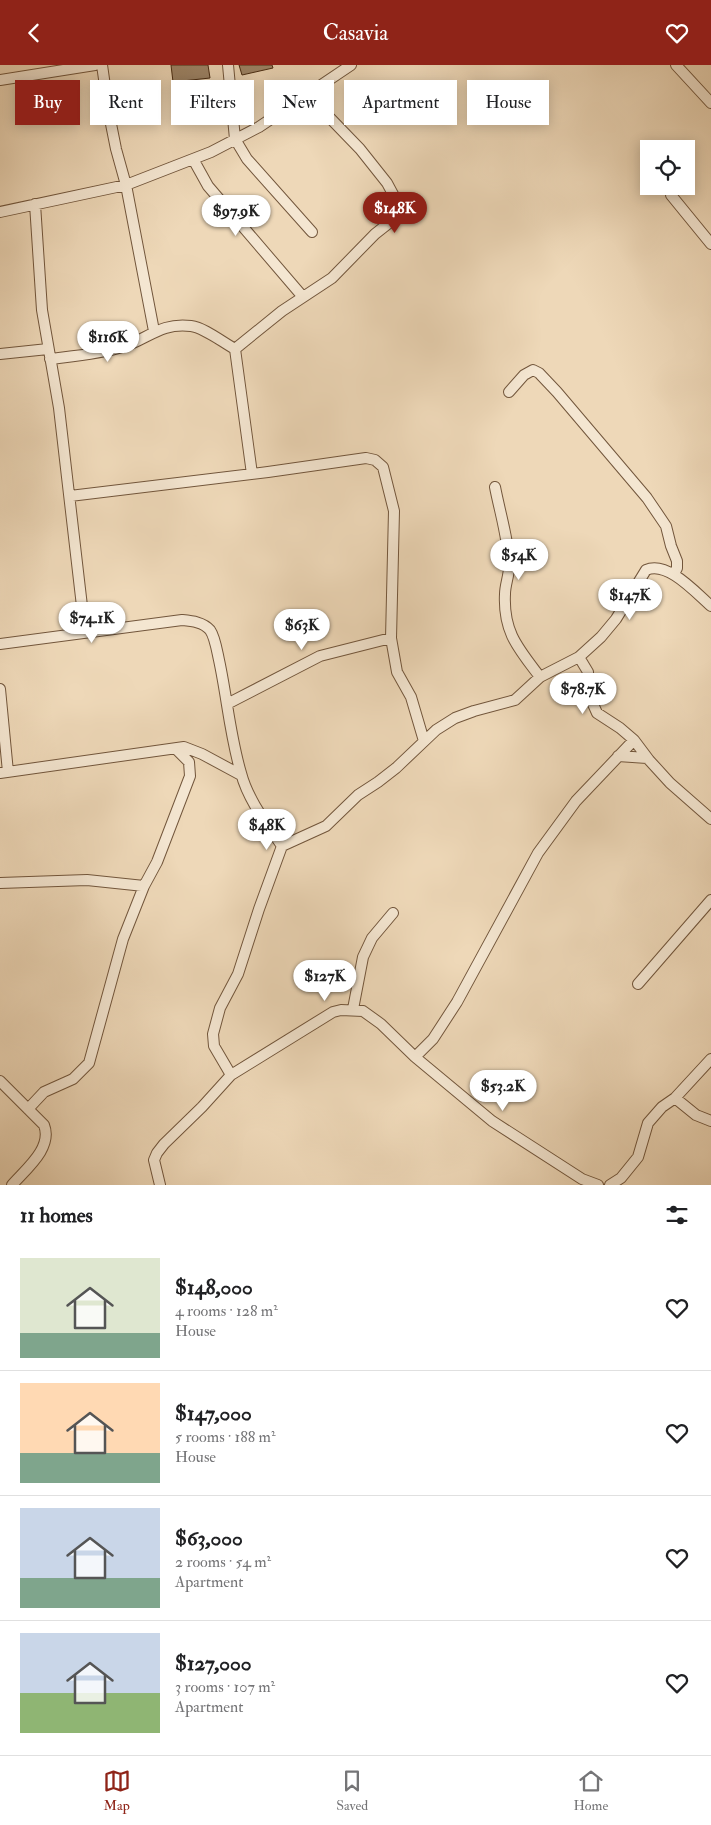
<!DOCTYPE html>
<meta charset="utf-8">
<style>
:root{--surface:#fff;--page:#f2f2f2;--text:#202124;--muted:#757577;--line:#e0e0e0;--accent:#8f2418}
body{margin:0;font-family:"IM FELL Double Pica",serif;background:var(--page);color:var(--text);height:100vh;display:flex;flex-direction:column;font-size:19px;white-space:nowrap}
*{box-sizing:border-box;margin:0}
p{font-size:16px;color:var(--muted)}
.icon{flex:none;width:28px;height:28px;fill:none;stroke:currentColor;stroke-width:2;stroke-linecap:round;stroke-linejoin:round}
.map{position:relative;height:1120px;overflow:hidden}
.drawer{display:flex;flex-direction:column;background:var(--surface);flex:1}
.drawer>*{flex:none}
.top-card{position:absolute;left:15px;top:15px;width:681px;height:45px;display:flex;gap:10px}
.tools{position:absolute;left:640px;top:75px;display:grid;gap:10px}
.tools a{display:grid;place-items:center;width:55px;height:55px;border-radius:0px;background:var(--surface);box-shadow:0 2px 12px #0003;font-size:25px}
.price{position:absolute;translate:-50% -42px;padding:0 11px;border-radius:18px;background:#fff;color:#222;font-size:16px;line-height:32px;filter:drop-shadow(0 1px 2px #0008)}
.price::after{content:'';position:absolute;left:50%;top:30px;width:15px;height:11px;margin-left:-8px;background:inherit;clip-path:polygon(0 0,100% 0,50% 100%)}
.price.current{background:var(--accent);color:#fff}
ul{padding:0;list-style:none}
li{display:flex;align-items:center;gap:15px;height:125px;padding:0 20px}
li+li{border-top:1px solid var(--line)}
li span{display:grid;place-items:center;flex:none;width:140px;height:100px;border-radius:0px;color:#555}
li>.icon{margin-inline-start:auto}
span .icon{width:60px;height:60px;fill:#fffc;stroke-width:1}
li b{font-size:21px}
h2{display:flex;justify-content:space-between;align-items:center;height:60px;padding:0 20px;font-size:21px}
.chip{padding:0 18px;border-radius:0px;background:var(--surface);box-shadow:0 2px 12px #0003;font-size:18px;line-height:45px}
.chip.current{background:var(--accent);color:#fff}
header{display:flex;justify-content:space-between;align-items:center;height:65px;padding:0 20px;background:var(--accent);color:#fff;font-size:22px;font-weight:600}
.dock{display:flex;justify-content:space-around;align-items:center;height:70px;border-top:1px solid var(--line);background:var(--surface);font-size:14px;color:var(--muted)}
.dock a{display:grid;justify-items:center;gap:2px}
.dock .current{color:var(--accent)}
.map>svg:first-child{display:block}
.building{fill:#9e8568;stroke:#482b12}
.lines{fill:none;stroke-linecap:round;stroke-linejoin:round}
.minor-casing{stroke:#72563c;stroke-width:12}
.minor{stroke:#f4e6d1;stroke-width:10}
</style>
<header><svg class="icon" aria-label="back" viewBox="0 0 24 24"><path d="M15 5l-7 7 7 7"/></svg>Casavia<svg class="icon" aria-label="heart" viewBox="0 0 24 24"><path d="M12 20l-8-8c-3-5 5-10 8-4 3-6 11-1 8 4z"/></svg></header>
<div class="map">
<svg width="711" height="1120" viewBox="0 0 711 1120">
<rect width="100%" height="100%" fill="#eed8b8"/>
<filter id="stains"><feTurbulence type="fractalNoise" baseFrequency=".004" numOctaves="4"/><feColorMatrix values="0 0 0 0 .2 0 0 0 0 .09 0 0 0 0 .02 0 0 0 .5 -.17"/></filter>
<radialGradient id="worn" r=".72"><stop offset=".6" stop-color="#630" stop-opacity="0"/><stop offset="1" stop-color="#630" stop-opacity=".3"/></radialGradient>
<path class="building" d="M171,0H208L210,13L173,17Z
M239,0H272L273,3L242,10Z"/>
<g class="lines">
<g class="minor-casing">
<path id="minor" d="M102,0L109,49L116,84L126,120L154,266
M228,0L235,74L247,94L312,167
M676,0L711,38
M0,15L95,0
M193,94L208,121L303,232
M671,130L711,179
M35,139L42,245L59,343L85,567
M0,147L126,120L211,87L259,62L351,0
M235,284L282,246L332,213L375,169L394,154L398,141L394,131L387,118L360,84L330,53L297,36
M235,284L252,409
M0,289L48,284
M50,294C74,291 99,289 122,282C147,275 160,257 191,261C205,263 222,277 235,284
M509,327L524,310L533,305L539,308L557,327L647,433L666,461L671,481L677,496V503L674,509
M495,422C500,448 509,476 509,502C509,511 505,520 505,529C503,567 518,583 540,612
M70,431L268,407L366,393L375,395L383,402L394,446L391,573L397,607L411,632L424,676
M0,579L182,555C192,556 203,557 210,565C215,572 217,586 219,595C227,632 230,671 241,708C248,735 267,759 282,781L259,844L238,909L220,943L213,969L214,981L231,1010
M579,592L588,607L589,630L597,648L620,663L634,675L649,695L670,718L711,754
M0,624L8,707
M227,639L320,591L391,573
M618,691L647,693
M0,708L184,682L202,689L241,710
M282,781L326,761L358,730L378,717L396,703L436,665L455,653L474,646L515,635L540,612L579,592L601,572L616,554L646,505C667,495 696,528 711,541
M0,818L87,815L144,821
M638,919L711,835
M353,944L363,892L372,873L393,848
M415,992L433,974L457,937L538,788L576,736L634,675
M0,1016L44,1060C53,1083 26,1104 12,1120
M675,1033L696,1050L711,1056
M28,1044L44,1027L73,1014L89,998L123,874L144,821L157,797L190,711L189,697L176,684
M160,1120L154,1095L157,1088L164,1079L202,1042L231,1010L333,947L341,945L363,946L381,959L415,992L492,1056L582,1114L598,1120
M610,1120L621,1113L638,1092L648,1058L662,1042L675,1033L711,994"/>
</g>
<use href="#minor" class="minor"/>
</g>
<rect width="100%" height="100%" filter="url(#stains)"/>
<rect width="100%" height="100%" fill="url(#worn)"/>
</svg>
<div class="tools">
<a><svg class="icon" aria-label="locate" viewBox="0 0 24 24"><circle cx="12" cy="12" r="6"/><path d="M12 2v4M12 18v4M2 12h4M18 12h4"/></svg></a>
</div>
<b class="price current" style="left:395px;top:169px">$148K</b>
<b class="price" style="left:236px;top:172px">$97.9K</b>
<b class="price" style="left:108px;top:298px">$116K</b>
<b class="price" style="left:519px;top:516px">$54K</b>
<b class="price" style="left:630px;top:556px">$147K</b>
<b class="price" style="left:92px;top:579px">$74.1K</b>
<b class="price" style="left:302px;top:586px">$63K</b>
<b class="price" style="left:583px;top:650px">$78.7K</b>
<b class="price" style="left:267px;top:786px">$48K</b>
<b class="price" style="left:325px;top:937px">$127K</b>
<b class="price" style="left:503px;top:1047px">$53.2K</b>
<div class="top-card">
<a class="chip current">Buy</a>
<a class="chip">Rent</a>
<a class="chip">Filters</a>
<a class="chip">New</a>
<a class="chip">Apartment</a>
<a class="chip">House</a>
</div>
</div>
<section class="drawer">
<h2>11 homes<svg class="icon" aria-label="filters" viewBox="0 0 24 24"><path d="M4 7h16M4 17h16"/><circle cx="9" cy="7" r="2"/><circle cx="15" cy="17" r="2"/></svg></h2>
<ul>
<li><span style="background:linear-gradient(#dfe7d0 75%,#7fa58c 0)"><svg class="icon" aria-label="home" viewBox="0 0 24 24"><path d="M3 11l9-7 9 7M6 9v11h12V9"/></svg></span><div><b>$148,000</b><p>4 rooms · 128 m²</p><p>House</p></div><svg class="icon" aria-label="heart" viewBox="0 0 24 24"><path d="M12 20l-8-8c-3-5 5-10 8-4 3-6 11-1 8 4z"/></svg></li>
<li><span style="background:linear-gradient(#ffd9b3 70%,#7fa58c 0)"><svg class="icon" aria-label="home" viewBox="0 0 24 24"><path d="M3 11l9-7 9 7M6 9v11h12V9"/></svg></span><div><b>$147,000</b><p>5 rooms · 188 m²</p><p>House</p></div><svg class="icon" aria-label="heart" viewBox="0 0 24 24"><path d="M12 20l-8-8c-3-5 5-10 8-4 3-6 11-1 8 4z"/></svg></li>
<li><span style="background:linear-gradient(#c9d6e8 70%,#7fa58c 0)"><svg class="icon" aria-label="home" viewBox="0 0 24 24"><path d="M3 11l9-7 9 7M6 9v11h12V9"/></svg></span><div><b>$63,000</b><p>2 rooms · 54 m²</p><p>Apartment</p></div><svg class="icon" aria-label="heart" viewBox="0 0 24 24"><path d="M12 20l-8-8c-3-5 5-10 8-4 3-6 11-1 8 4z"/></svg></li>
<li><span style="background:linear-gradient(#c9d6e8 60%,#8fb573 0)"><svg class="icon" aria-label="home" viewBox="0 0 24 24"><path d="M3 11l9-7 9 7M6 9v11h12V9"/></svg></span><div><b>$127,000</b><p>3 rooms · 107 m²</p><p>Apartment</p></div><svg class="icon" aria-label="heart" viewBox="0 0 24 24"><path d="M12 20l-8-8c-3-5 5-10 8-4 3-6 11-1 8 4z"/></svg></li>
</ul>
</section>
<nav class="dock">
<a class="current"><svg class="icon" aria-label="map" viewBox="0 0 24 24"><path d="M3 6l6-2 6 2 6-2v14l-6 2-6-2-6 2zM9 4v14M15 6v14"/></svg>Map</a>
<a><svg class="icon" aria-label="saved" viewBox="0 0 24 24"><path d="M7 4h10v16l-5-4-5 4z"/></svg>Saved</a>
<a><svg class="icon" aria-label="home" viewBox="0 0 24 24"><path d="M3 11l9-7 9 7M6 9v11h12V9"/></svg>Home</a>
</nav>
